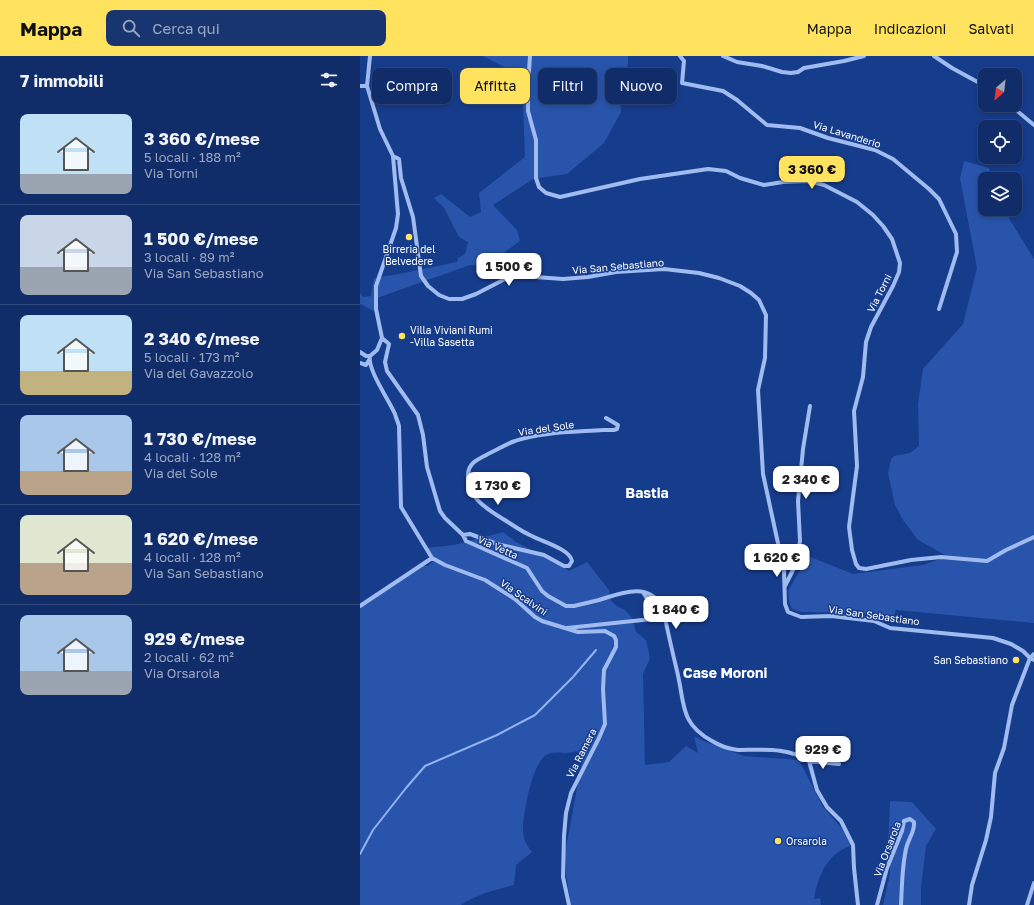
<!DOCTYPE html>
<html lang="it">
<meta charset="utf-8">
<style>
:root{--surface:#102d69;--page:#19356f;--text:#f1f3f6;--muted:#9ca8c0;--line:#30497d;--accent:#ffe25e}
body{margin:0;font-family:"Golos Text",sans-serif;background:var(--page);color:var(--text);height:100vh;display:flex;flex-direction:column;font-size:15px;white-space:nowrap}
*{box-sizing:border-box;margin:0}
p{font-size:13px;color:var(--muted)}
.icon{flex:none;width:22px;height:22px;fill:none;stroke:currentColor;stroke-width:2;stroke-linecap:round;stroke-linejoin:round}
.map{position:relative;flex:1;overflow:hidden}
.sheet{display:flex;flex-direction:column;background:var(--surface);width:360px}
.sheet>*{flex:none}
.hud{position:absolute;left:12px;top:12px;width:380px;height:36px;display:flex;gap:8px}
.needle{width:26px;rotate:208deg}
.fabs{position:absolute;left:618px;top:12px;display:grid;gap:8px}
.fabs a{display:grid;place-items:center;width:44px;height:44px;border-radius:8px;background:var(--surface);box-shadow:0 2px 6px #0003,0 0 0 1px var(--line);font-size:20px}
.price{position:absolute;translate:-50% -34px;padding:0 9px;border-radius:8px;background:#fff;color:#222;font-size:13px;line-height:26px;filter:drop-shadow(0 1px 2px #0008)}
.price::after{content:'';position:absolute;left:50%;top:24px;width:12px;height:9px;margin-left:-6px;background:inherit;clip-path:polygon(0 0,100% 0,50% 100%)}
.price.selected{background:var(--accent);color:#111}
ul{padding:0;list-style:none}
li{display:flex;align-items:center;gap:12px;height:100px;padding:0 20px}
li+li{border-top:1px solid var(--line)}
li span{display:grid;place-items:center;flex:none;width:112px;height:80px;border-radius:8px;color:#555}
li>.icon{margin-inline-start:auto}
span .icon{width:48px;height:48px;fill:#fffc;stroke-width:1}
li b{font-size:17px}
h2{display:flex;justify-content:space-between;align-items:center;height:48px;padding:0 20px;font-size:17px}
.chip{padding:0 14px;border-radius:8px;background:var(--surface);box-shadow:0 2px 6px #0003,0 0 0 1px var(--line);font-size:14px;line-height:36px}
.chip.selected{background:var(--accent);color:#111}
header{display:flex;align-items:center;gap:24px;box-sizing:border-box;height:56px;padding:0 20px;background:var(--accent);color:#111}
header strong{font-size:19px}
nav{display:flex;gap:22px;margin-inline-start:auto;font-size:14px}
.search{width:280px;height:36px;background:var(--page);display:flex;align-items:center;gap:10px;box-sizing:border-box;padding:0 14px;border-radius:8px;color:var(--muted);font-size:15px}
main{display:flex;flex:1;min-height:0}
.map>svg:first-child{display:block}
.green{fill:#2854ab}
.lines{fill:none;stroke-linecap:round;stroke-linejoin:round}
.stream{stroke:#92b4f2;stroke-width:2}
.minor{stroke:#a0bbef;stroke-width:4}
.poi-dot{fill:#ffe25e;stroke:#163c8c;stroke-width:1.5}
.labels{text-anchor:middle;stroke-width:3;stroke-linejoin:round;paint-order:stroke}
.street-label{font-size:10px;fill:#fff;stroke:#163c8c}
.poi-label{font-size:10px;fill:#fff;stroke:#163c8c;text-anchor:start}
.district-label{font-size:14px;font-weight:bold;fill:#fff;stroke:#163c8c}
</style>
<header>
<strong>Mappa</strong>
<div class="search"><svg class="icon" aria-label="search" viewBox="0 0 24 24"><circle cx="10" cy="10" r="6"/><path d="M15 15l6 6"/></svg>Cerca qui</div>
<nav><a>Mappa</a><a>Indicazioni</a><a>Salvati</a></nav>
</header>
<main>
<section class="sheet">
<h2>7 immobili<svg class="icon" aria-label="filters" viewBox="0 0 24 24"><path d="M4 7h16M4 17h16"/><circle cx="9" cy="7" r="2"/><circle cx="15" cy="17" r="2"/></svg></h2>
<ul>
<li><span style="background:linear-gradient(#bfe0f5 75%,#9aa5b1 0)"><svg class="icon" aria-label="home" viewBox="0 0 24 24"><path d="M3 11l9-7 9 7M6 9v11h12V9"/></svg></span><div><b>3 360 €/mese</b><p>5 locali · 188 m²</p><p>Via Torni</p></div></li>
<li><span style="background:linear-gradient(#c9d6e8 65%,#9aa5b1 0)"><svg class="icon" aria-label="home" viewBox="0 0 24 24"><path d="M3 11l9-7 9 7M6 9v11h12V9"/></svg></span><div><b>1 500 €/mese</b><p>3 locali · 89 m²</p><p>Via San Sebastiano</p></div></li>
<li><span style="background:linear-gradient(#bfe0f5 70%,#c2b280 0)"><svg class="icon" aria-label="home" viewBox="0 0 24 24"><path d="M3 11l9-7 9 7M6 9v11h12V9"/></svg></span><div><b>2 340 €/mese</b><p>5 locali · 173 m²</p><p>Via del Gavazzolo</p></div></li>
<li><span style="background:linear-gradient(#a9c7e8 70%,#b9a48a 0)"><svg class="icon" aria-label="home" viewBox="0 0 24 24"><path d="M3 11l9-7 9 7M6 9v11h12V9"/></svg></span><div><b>1 730 €/mese</b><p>4 locali · 128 m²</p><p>Via del Sole</p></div></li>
<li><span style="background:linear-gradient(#dfe7d0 60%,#b9a48a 0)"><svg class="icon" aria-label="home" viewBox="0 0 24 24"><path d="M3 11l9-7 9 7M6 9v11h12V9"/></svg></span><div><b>1 620 €/mese</b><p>4 locali · 128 m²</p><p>Via San Sebastiano</p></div></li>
<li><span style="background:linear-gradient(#a9c7e8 70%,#9aa5b1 0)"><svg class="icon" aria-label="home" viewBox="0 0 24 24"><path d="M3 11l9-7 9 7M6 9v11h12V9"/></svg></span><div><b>929 €/mese</b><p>2 locali · 62 m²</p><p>Via Orsarola</p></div></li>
</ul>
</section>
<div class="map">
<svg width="674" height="849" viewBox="0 0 674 849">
<rect width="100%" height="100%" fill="#163c8c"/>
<path class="green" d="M123,0H268C268,14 268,14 256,22L260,35L261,56L244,87L207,118L173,123L133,149L157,174L160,185L145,196L149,201L161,205L162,212L144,215L130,210L110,209L17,242L18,257L0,248V237L3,241L11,240L14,222L39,218L97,206L98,202L105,198L108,186L99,181L84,152L74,142L81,138L110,161L121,156L119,137L165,101L162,20Z
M604,105L629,112L633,123H625V153H645L650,164L674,203V567L536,554L532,566L499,557L441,556L432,553L429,546L428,535L448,500L493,518L563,509L580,503H584L585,499L558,484L543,464L535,449L528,417L531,403L534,400L550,397L559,390L558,348L563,313L603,268L617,212L600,122Z
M143,476L156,486L201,509L209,515L227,506L249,534L251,545L258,551L265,554L272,562L276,576L286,584L290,602L283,618L285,709L309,706L326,690L338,697L334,680L341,684L384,700L439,704L463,751L492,784L490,790C467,798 458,820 454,843L460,842L461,849H211L206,818L205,797L222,705L217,695C214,696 209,697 205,697C197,697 192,695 185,700C172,709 163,758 163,774C163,783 167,790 172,796L156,809L154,829C136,834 117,838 101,849H0V551L62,509L68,510L74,505L66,492L94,489Z
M530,745L552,746L576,773L566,790L561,831V849H523L530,818L528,792Z"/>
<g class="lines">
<path class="stream" d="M0,798L13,774L46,732L65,710L137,679L175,659L213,621L236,594"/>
<path class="minor" d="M170,0L168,30V55L176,84V122L179,131L186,137L200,141L280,123L348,113L366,115L380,122L404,129L423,126L449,125L464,129L497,146L513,159L523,170L532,183L540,207L539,216L533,230L511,271L506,286L503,321L494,355L497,410L489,471L492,494L496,508L499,512L506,513L551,504L581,501L627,505L646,494L674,481
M320,0L324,5L322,27L363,35L377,44L407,69L440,72L468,82L515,94L533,103L569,133L579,143L596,178L597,196L579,253
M363,0L377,6L402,10L422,16L431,17L438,16L444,12L484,5L504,0
M574,0L592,12L625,30
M0,30H7
M650,49L674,69
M33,100L39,103L41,122L53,161L61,220L68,230L79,239L89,243H102L116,238L145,223L161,220L203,223L228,221L256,216L304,213L339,217L359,222L380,230L391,237L399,244L406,259L405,302L398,334L403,418L424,515L425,548L428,556L441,561L471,560L514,565L530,572L633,582L651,588L663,595L670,602L674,604
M22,282L29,288L25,306L27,315L58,359L63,379L67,411L80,455L85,462L103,479L106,485L167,512L182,535L188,540L206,550H214C222,548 231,546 239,544C261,537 289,525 303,552C307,573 312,594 317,615C325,647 319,667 352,685C360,690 369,693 378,694C403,694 427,691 449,705L457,734L467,751L481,765L493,789L494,812L498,849
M0,296L6,300H10
M10,300C7,313 29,344 35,358C36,362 38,366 39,370L41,451L72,502L85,509L125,524L155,543L175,561L182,565L218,576L245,575L254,580L256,584V591L244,614L243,633L245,668L239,682L211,737L206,757L204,780L203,821L209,849
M10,300L17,294L22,282L16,253V230L36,172L38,158L33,100L20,73L7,30L10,0
M0,307L6,309L9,304
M103,479L110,478L137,488L184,499L204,510H209L212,505C210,493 183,486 172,480C162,476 153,469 143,463C127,453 106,441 108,418C109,406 119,403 128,398C137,394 146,388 155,385C179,376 217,376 243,374H254L257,373L258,369L246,362
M425,530L435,510L438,496L440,485L438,445L443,393L450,350
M0,550L72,502
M207,572L292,563L295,556L283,536
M449,705L479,708
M517,849L527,812L542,775L544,765L550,763L554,766C555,776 548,783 546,793C542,811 542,830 541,849
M609,849L612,829L626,784L631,761L635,717L644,692L652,649L670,602L674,598
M667,849L674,827"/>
</g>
<g class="poi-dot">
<circle cx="49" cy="181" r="4"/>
<circle cx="42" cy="280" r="4"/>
<circle cx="656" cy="604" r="4"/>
<circle cx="418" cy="785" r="4"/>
</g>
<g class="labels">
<g class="street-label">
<text transform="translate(487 78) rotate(17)" y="4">Via Lavanderio</text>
<text transform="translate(258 210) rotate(-5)" y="4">Via San Sebastiano</text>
<text transform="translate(519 237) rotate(-63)" y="4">Via Torni</text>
<text transform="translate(186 372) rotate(-8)" y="4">Via del Sole</text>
<text transform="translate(138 491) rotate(24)" y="4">Via Vetta</text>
<text transform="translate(164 541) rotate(35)" y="4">Via Scalvini</text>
<text transform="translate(514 559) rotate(8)" y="4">Via San Sebastiano</text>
<text transform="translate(221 697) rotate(-63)" y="4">Via Ramera</text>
<text transform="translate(527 793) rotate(-69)" y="4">Via Orsarola</text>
</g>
<g class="poi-label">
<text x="49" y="197" text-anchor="middle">Birreria del<tspan x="49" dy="12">Belvedere</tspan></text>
<text x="50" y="278">Villa Viviani Rumi<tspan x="50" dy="12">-Villa Sasetta</tspan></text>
<text x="648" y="608" text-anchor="end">San Sebastiano</text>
<text x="426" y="789">Orsarola</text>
</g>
<g class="district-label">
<text x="287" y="442">Bastia</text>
<text x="365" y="622">Case Moroni</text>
</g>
</g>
</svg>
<div class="fabs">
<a><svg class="needle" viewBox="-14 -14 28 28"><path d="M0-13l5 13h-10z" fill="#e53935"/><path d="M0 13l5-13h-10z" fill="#9ca8c0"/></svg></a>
<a><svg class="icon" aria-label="locate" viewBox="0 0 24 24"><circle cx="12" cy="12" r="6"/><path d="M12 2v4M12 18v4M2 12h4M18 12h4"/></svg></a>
<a><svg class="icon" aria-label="layers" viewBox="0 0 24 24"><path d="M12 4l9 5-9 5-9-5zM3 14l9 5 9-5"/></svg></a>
</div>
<b class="price selected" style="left:452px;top:134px">3 360 €</b>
<b class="price" style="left:149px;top:231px">1 500 €</b>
<b class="price" style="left:446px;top:444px">2 340 €</b>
<b class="price" style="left:138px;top:450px">1 730 €</b>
<b class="price" style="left:417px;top:522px">1 620 €</b>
<b class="price" style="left:316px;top:574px">1 840 €</b>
<b class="price" style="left:463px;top:714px">929 €</b>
<div class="hud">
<a class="chip">Compra</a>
<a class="chip selected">Affitta</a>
<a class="chip">Filtri</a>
<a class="chip">Nuovo</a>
</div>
</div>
</main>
